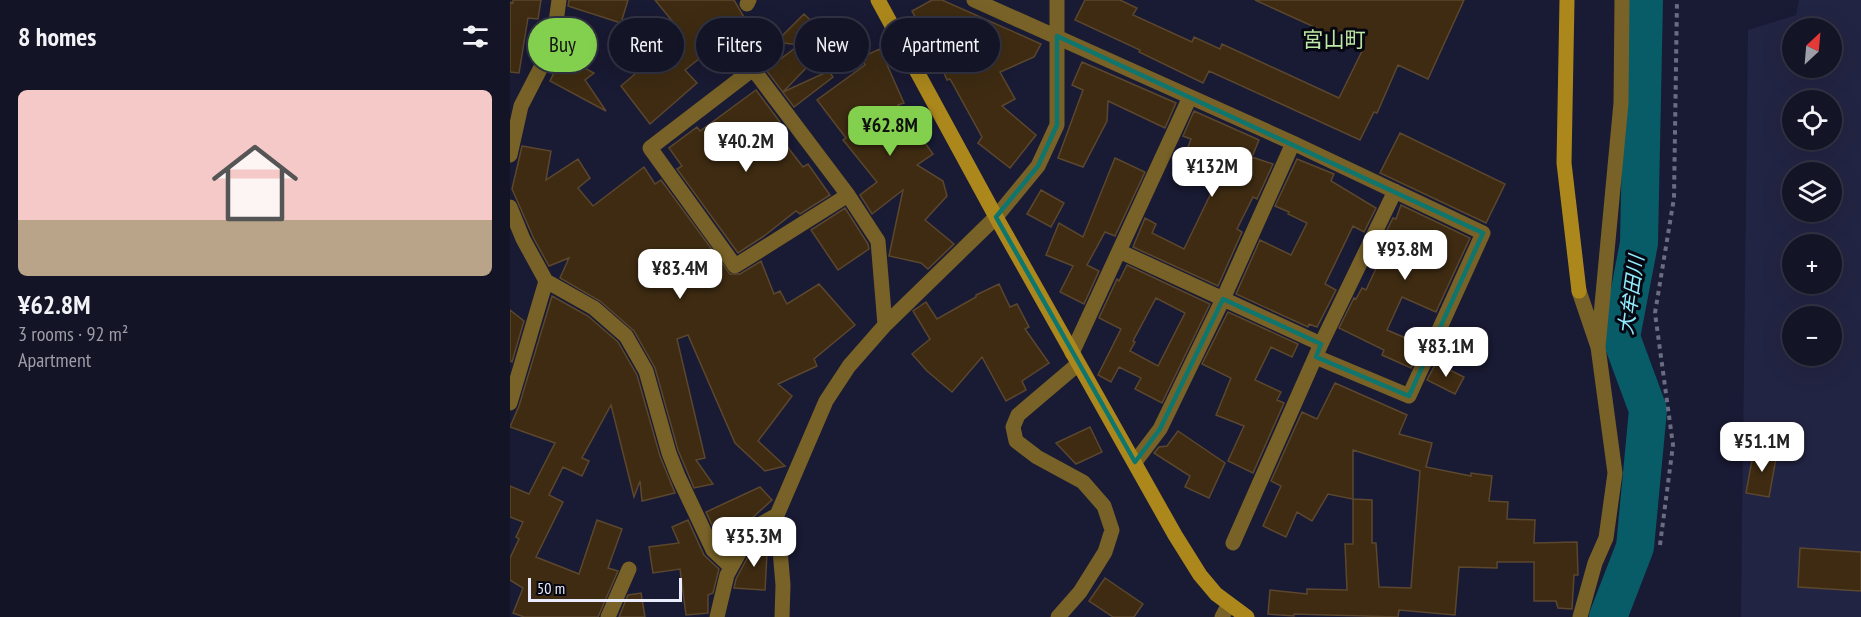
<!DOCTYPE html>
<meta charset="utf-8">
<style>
:root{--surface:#131426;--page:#202132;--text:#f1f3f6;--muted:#9d9ea7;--line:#323343;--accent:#83d04f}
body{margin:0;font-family:"PT Sans Narrow","Noto Sans JP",sans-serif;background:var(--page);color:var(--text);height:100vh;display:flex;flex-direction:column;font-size:22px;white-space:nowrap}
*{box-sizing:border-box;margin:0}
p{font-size:20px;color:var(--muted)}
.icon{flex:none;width:33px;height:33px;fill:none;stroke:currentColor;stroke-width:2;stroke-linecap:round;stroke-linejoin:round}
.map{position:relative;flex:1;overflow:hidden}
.drawer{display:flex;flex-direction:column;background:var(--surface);width:510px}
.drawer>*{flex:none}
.guide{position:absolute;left:18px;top:18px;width:570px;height:54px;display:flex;gap:12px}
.needle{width:39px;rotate:26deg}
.buttons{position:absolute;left:1272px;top:18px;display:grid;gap:12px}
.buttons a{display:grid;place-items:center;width:60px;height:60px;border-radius:50%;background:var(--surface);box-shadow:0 6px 24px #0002,0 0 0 2px var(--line);font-size:30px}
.scale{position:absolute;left:18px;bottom:15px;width:154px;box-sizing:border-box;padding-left:6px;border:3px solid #e9ecfd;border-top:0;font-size:16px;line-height:21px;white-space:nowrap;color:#e9ecfd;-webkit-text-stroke:4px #060711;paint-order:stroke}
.price{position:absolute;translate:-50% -51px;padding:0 14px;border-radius:12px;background:#fff;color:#222;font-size:20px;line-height:39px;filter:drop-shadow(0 2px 3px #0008)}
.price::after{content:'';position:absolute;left:50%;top:36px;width:18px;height:14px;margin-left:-9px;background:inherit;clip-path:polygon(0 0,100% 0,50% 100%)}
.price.selected{background:var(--accent);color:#111}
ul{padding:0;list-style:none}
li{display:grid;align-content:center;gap:12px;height:318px;padding:0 18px}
li span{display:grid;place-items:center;height:186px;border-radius:9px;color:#555}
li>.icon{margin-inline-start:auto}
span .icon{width:108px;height:108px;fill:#fffc;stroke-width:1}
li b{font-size:26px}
h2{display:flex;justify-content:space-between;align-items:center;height:72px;padding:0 18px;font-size:26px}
.chip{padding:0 21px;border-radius:27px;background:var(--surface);box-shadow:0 6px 24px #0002,0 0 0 2px var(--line);font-size:21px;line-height:54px}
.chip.selected{background:var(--accent);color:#111}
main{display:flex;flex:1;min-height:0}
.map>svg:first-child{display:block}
.built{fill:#222443;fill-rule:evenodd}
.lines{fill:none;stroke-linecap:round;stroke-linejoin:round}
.river{stroke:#075c67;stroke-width:38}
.building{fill:#3e2b12;stroke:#5b472e;stroke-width:1.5;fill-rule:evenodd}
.path{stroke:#6a6c82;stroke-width:4;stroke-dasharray:4.5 4.5;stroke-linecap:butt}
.street{stroke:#786227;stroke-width:15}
.secondary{stroke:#ac881c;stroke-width:15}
.marked{fill:none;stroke:#0f766e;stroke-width:4.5;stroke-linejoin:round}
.labels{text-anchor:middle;stroke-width:6;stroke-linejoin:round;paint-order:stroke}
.water-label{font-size:20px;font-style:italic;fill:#90edfd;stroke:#060711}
.quarter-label{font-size:21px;fill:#bce7a4;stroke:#060711}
</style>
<main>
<section class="drawer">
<h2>8 homes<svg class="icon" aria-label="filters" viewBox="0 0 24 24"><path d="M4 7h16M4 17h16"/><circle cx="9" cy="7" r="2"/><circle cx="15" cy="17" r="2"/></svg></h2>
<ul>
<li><span style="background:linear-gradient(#f6c9c9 70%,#b9a48a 0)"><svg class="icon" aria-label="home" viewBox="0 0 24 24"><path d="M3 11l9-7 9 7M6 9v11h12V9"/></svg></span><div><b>¥62.8M</b><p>3 rooms · 92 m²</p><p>Apartment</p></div></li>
</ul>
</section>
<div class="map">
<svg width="1351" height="617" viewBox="0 0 1351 617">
<rect width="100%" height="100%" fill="#191a33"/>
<path class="built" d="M1289,0H1351V617H1231L1238,30L1286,15ZM1282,28H1322V68H1282ZM1282,100H1322V140H1282ZM1282,172H1322V212H1282ZM1282,244H1322V284H1282ZM1282,316H1322V356H1282Z"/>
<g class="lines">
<path class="river" d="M1098,617L1125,547L1138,410L1111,337L1129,243L1134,0"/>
</g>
<path class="building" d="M3,0H31L28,19L18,18L9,73L0,72V2L3,3Z
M59,0H118L111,23L58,6Z
M145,0H224L235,19L254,22L251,40L219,35L175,70L187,83L140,124L111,86L172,33Z
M422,0H432L531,44L524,57L490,72L505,99L492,106L526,135L500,168L468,143L472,137L440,79L437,80L418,35L416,37L402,11Z
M575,0H610L627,8L623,15L682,42L684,37L710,49L712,44L829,98L853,49L745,0H954L918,79L888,65L867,113L864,112L850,140L699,71L693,83L629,52L630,50L565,20Z
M294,14L322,41L273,92L319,71L323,77L284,107L256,70L289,45L266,42Z
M370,49L394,103L388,105L423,154L407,165L433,181L437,196L415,220L444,244L418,269L411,263L379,256L393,190L362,214L350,195L367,182L333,140L336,138L307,100L355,65L352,57Z
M55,50L72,59L69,65L84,73L75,80L96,111L40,81Z
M572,62L666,103L655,128L598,101L597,121L573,167L548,158L573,90L562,85Z
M246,90L270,122L262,127L293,167L298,164L320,195L290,214L286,211L254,236L228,253L167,169L172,166L159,148L187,127L190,131Z
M684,111L749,140L742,157L763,164L747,199L743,197L727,229L732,232L708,286L623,247L635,218L646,224L642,233L674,249L703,189L667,176L681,139L673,136Z
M890,133L995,184L976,223L870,173Z
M12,146L41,151L36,180L68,159L80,178L68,188L83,206L134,167L145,184L151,180L220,274H230L251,261L264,294L270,291L277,304L309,284L345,325L304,359L307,366L268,384L282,396L248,441L275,466L255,471L225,443L178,335L167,339L195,458L186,460L203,484L184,488L168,450L145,368L124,331L90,301L50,278L59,258L39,266L24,239L2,189Z
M605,158L635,172L605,236L595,232L577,265L589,271L574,304L550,292L563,266L536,255L549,223L573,237Z
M787,159L824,174L821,181L866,208L854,232L843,226L815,284L826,290L807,327L799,324L798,327L726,294L750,240L781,255L797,223L778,214L779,212L765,206Z
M531,190L554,203L541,227L517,214Z
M891,205L960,238L926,312L892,297L877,330L912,345L901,368L872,355L874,350L829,328L844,298L846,299L852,288L856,290L877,245L871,242L883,218L886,219Z
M335,208L358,244L359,249L328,270L301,230Z
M617,265L700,304L652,403L625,389L631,378L609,367L601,382L588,375L611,329L589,318L607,279L609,281ZM646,298L675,313L648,366L620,351L625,342L623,341Z
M489,284L500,307L507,304L519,327L515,329L539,363L512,381L516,390L496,401L472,357L442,392L417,371L402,354L420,339L403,311L416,302L427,319L466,297V295Z
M42,296L78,316L108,342L127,375L150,456L165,493L132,501L130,481L124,497L101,405L72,458L79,461L72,476L53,467L39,495L53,502L26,557L69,574L87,520L112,529L98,568L108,571L88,617H14L3,613L13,588L0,580V558L9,539L6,537L13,522L0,517V486L19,494L45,443L0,427L9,406Z
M0,310L14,321L2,362L0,361Z
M718,312L788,344L782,357L761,347L745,380L771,392L767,400L774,403L743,473L718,461L734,426L706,415L721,378L692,364Z
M926,363L954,377L945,394L917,380Z
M825,383L897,415L889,434L922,443L916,467L961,476V473L982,476L979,501L998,502L997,519L1025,520L1024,543L1067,542L1068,575H1064L1062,609L1048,608L1046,601H1024V562H987V568L949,567L945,615L889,610L888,617L784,614V616L758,614L760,590L797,594V589L837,590L835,544H843V499L818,494L802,521L787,512L776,537L753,526L771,486L761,481L792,412L807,419ZM843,450L910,471L901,588L869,587L866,543H862V500L843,499Z
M580,427L592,452L566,464L546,443Z
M668,431L715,463L699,498L675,487L680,476L644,453L649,447L657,446Z
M1244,449L1267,453L1259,497L1236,493Z
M250,487L262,500L241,519L219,552L211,544L196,512Z
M178,520L194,555L209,569L203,593L198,595V613L176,615L170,569L143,573L139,547L169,543L162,527Z
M253,536H258L255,590L224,588L226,579L241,551Z
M1290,548L1351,552V591L1288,587Z
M595,578L633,604L624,617H603L579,601Z
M131,593L135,617H109L118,595Z"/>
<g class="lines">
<path class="path" d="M1150,545L1163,445L1145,313L1164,198L1167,0"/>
<path class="street" d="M464,0L783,143L973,233L899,396L806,357
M237,4L239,0
M0,155L11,106L43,44L49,0
M338,195L225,266L140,148L243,69L338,195L368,241L375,325
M0,207L13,239L36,281L84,308L116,336L136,371L159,453L168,476L203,550L221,567
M609,251L811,344
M1069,291L1088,347L1105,473L1096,538L1085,563L1070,617
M1088,347L1111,103L1112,0
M562,353L680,97
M0,403L36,281
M625,462L650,429L713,299L783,143
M723,543L811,344L885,191
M98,617L119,569
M207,617L217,575L233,546L249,525L267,515
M272,617L273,585L267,515L316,401L339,366L375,325L486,217L528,166L547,125V0
M548,617L570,592L595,552L602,530L594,506L573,482L527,457L506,441L503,427L508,415L568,364
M712,617L719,604"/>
<path class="secondary" d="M368,0L486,217L665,535L690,575L706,594L737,617
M1057,0L1054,163L1069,291"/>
</g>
<path class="marked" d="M547,36L973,233L899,396L806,357L811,344L713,299L650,429L625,462L486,217L528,166L547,125Z"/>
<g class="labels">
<g class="water-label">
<text transform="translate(1121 295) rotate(-82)" y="7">大牟田川</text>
</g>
<g class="quarter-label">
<text x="824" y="47">宮山町</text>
</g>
</g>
</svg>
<div class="buttons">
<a><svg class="needle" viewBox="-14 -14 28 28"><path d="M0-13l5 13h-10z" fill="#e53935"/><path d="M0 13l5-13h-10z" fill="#9d9ea7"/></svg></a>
<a><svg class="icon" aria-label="locate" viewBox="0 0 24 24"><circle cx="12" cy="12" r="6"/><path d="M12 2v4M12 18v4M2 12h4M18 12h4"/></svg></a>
<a><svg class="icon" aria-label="layers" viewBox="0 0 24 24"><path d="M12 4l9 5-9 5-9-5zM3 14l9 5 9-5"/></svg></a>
<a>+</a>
<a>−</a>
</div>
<div class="scale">50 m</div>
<b class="price selected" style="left:380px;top:157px">¥62.8M</b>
<b class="price" style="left:236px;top:173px">¥40.2M</b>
<b class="price" style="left:702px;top:198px">¥132M</b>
<b class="price" style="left:895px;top:281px">¥93.8M</b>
<b class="price" style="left:170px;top:300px">¥83.4M</b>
<b class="price" style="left:936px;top:378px">¥83.1M</b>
<b class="price" style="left:1252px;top:473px">¥51.1M</b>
<b class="price" style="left:244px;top:568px">¥35.3M</b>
<div class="guide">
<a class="chip selected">Buy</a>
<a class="chip">Rent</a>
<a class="chip">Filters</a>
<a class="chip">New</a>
<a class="chip">Apartment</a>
</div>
</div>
</main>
